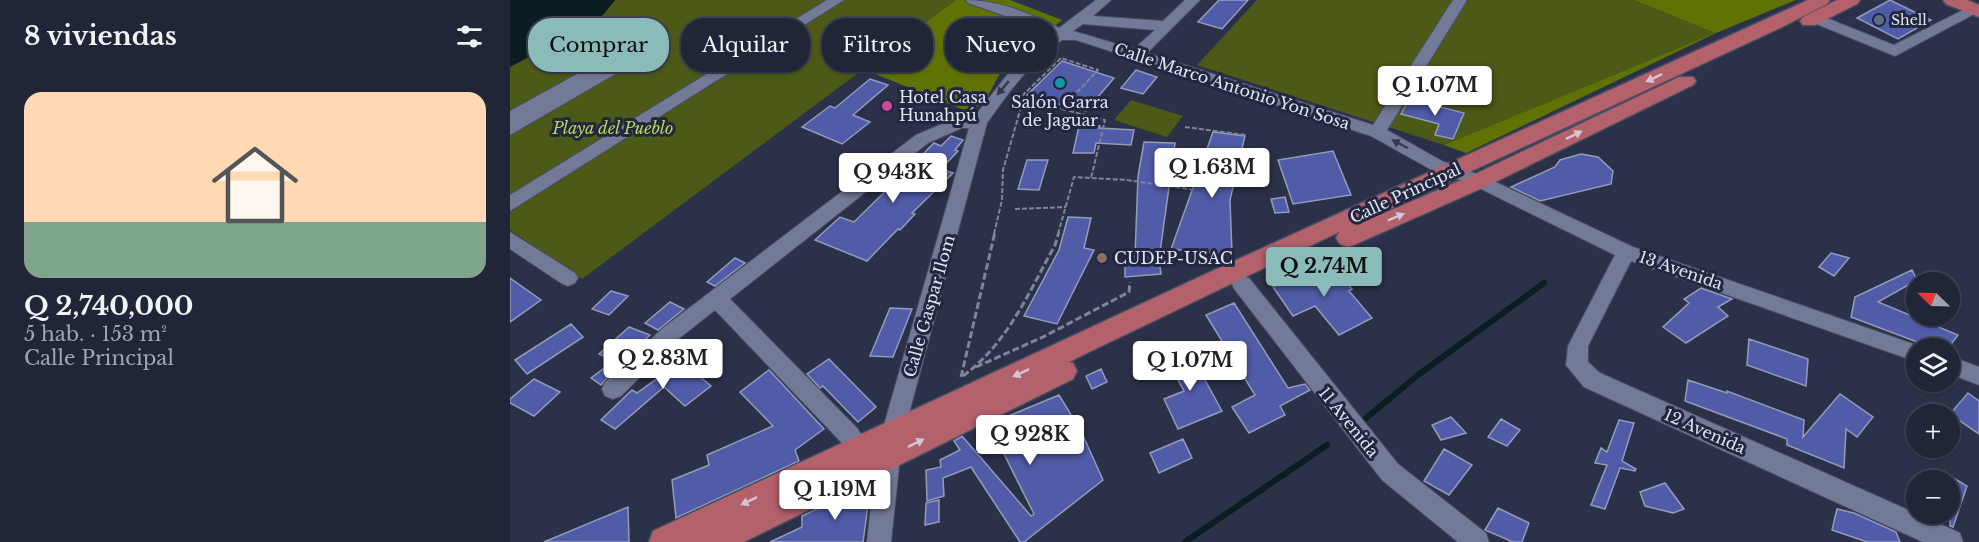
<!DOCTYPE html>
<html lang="es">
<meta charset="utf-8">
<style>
:root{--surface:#212538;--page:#292d40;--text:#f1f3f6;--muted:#a2a5ae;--line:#3e4253;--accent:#8bbbb9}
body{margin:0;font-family:"Libre Baskerville",serif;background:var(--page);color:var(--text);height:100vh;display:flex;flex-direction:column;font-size:22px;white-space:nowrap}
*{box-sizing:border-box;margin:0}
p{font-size:20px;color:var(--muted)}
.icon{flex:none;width:33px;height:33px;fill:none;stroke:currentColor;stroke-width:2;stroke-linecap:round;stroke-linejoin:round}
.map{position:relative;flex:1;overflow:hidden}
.side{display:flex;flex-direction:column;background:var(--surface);width:510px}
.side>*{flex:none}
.guide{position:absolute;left:18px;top:18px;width:570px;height:54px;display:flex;gap:12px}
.needle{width:39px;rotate:293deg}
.fabs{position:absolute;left:1396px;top:272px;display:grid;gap:12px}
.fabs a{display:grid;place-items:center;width:54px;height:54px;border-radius:50%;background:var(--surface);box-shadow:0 2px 4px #0004,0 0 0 2px var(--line);font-size:30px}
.price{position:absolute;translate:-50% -51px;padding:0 14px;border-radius:6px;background:#fff;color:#222;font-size:20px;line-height:39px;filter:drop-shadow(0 2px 3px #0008)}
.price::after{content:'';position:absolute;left:50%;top:36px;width:18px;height:14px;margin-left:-9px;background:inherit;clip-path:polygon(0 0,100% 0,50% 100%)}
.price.selected{background:var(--accent);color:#111}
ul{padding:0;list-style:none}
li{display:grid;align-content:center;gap:12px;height:318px;padding:0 24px}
li span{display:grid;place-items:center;height:186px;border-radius:18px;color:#555}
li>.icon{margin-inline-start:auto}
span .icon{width:108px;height:108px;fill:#fffc;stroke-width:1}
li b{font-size:26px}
h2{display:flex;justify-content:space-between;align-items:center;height:72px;padding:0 24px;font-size:26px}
.tag{padding:0 21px;border-radius:24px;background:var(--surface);box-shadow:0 2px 4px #0004,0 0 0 2px var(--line);font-size:21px;line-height:54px}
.tag.selected{background:var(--accent);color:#111}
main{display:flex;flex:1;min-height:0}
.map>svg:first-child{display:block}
.green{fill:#4c5917}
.forest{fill:#607203}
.water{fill:#0b1d20}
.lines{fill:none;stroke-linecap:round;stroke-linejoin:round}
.stream{stroke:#0b1d20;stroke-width:6}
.building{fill:#515ca9;stroke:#949bba;stroke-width:1.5}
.minor-casing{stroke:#494d63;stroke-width:2}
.major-casing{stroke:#494d63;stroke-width:3}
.path-far1{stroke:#808499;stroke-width:2;stroke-dasharray:5 2;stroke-linecap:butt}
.path{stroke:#808499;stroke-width:3;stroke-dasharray:7 3;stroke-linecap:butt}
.minor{fill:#737a97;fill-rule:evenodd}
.major{fill:#b3616b;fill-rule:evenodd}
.oneway{fill:#d6c4d2}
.oneway2{fill:#323851}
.service-dot{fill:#5c6f8a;stroke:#22273f;stroke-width:2}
.culture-dot{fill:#0f9aa8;stroke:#22273f;stroke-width:2}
.hotel-dot{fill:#d1479c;stroke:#22273f;stroke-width:2}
.education-dot{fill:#8d6e63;stroke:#22273f;stroke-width:2}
.labels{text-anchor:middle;stroke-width:6;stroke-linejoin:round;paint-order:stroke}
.far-poi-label{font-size:14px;fill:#e1e5f5;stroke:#22273f;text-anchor:start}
.street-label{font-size:16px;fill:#e1e5f5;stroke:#22273f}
.poi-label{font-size:16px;fill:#e1e5f5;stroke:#22273f;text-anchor:start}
.park-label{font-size:16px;font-style:italic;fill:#bbd459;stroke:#22273f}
</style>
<main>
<section class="side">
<h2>8 viviendas<svg class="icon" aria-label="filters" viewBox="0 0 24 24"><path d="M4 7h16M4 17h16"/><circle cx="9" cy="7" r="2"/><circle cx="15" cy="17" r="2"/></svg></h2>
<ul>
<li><span style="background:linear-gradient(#ffd9b3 70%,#7fa58c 0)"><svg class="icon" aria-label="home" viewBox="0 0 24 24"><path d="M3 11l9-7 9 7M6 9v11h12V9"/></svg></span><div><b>Q 2,740,000</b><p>5 hab. · 153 m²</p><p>Calle Principal</p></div></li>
</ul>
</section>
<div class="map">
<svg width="1469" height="542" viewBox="0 0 1469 542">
<rect width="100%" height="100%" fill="#2c314a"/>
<path class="green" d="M105,0H446L72,279L0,230V67L85,21L94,14Z
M747,0H1124L1206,33L934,145L687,65Z
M621,100L673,116L657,137L604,120Z"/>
<path class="forest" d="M446,0H500L552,20L489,75L473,105L454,110L353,69Z
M1124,0H1286L1206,33L956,153L934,145L1205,33Z"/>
<path class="water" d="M0,0H105L94,14L85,21L0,67Z"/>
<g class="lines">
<path class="stream" d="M855,419L908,375L1034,283
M675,542L817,445"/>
</g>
<path class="building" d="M709,0H738L712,29L688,22Z
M1380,0L1421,20L1388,39L1347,18Z
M552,61L604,78L576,111L549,104L547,105L517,95Z
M626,70L647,77L633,94L611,88Z
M360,79L378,85L343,115L360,122L332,144L292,127L320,106L325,108Z
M899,99L954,113L943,139L925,135L929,124L891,114Z
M569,126H590L589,128L624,130L621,145L586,143L584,153H563Z
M703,132L735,136L720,200L722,255L661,249Z
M441,136L453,140L445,150L448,151L431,169L443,173L402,213L405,214L390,230L388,229L357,261L305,240L330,217L344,222L398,169L392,167L405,156L409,158L424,143L431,146Z
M634,142L665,143L649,260L651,274L615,277V257L625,256L628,176Z
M823,151L841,195L783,204L768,160Z
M1071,154L1088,157L1103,171L1101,184L1030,201L1001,187L1045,167L1050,160Z
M517,160H538L529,190L508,189Z
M775,197L779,212L765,213L761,199Z
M558,217L581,218L574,248L584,250L547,324L514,316L549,250Z
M1321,253L1339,258L1324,276L1309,267Z
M225,258L235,263L205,286L197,282Z
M821,262L842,289L839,291L862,318L829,335L805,306L783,316L763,287Z
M1402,270L1407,280L1368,302L1448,335L1438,348H1423L1341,317L1345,297Z
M0,278L31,300L0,322Z
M1191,288L1222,299L1208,307L1218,316L1176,343L1153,327L1179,303L1174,299Z
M101,291L118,296L99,315L82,309Z
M160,302L174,309L148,330L135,323Z
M724,303L778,388L795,384L800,390L770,406L775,415L739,433L722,407L745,395L696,315Z
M380,308L402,309L383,357L360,356Z
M61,324L73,337L17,374L5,360Z
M119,327L140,335L111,363L89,354Z
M1239,339L1298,359L1296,386L1237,365Z
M678,349L712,411L668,429L654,399L674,391L656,358Z
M186,350L195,361L182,370L201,386L175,406L154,387L105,429L91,420L122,390L127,393Z
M319,359L366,407L348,422L313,386L310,388L297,374Z
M97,366L104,370L91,385L81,378Z
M591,369L597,382L582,389L576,376Z
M259,370L314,429L285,450L289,461L166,518L162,480L199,465L197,455L263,426L230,392Z
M24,379L50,392L24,416L0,403V399Z
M1178,380L1217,393V391L1294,420L1293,437L1330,394L1363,417L1347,437L1336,429L1334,468L1277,445V439L1175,401Z
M1458,393L1469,401V434L1440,414Z
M549,395L571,431L593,480L514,542H510L461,467L433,478L434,496L417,501L416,470L431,467L430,460L450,450L444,441L452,436L521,516L524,514L479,424Z
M941,417L956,433L931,440L922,425Z
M991,419L1010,430L997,446L978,437Z
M1109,420L1124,423L1112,461L1126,469L1125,471L1110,468L1095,509L1081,505L1097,465L1085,463L1091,448L1097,452Z
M673,439L682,458L649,473L640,453Z
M934,449L962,465L939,495L914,481Z
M1440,476L1457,486L1443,527L1440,526Z
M361,483L353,542H260L292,527V516Z
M1155,483L1174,509L1163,513L1135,506L1130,492Z
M429,500V522L415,525L416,503Z
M118,507L119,542H34Z
M988,508L1019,523L1012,542H1003L975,530Z
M1327,509L1344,513L1386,532L1390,542H1357L1322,530Z"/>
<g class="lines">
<g class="minor-casing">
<path id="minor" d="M317,0H334L0,211V195Z
M456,0C488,0 520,13 549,28L586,0H601L583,16L653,21L675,0H690L637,53L863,125L943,0H957L877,130L932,161L975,177L1123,247L1415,348H1407V362L1121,261L1078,346V362L1090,373L1450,533L1453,542H1413L1074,387L1056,365L1058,346L1105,255L963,185L920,169L861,136L566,40H552C521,62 499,91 477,123L394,432L390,457L381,542H357L366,457L372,432L459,128H452L418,143L220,299L347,428L361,449L357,456L349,460L341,456L331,442L205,310L167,340L111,396L103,399L95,396L92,389L95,382L153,328L406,135L444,119L464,117L504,66L539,35L521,25L458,3ZM573,24L645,30L624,49L563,31Z
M1463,5L1468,6V12L1385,56L1299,21L1297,18L1299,15H1309L1384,45Z
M125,42L141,52L138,55L0,135V111Z
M0,232L65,273L68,278L65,283L58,286L51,283L0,249Z
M732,276L739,278L888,464L976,533L979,542H948L872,480L725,290L722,284L725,278Z
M1440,356L1469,367V385L1440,374Z"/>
</g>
<g class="major-casing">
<path id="major" d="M1298,0H1320L1317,4L1272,27L839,228L961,176L1169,77H1183L1186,81L1183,85L977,186L846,244L838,247L830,244L826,238L829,232L579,352L559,362L563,363L567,371L563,379L234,542H139L143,531L700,272Z
M1327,0H1350L1347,4L1305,25H1293L1290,21L1293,17Z
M1433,0H1457L1469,5V17L1436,4Z"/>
</g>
<path class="path-far1" d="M512,96L551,58L588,70L551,109
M532,104L595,120L581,178
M675,127L736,135
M658,186L661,177
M505,209L556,207
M484,234L492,200L493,170L513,100L508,93
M548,234L564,177L617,180L685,190"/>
<path class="path" d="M466,367L533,337L619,292L620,282
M453,376C498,343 519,292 545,245L549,232
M451,377L485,232"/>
<use href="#minor" class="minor"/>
<use href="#major" class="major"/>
</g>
<defs><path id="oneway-solid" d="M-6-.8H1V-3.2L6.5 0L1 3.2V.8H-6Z" transform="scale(1.5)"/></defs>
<g class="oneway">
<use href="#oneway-solid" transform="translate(1144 78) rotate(155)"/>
<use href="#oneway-solid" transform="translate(1064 135) rotate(-26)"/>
<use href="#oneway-solid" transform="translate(886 217) rotate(-23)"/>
<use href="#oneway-solid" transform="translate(511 373) rotate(155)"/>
<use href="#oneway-solid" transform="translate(406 443) rotate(-26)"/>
<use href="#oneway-solid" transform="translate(239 501) rotate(154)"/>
</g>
<g class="oneway2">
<use href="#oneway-solid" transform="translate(493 88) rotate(130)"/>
<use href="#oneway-solid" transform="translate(890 144) rotate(-152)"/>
</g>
<circle class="service-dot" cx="1369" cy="20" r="6"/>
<circle class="culture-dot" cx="550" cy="83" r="6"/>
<circle class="hotel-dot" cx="377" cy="106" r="6"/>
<circle class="education-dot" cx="592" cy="258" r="6"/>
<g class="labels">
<g class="far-poi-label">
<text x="1381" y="25">Shell</text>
</g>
<g class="street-label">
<text transform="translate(722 86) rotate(18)" y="6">Calle Marco Antonio Yon Sosa</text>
<text transform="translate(895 193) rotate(-25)" y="6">Calle Principal</text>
<text transform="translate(1171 270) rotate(19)" y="6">13 Avenida</text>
<text transform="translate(419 306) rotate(-74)" y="6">Calle Gaspar Ilom</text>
<text transform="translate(839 422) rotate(51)" y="6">11 Avenida</text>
<text transform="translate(1195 431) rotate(24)" y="6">12 Avenida</text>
</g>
<g class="poi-label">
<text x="389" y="103">Hotel Casa<tspan x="389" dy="18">Hunahpú</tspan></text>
<text x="550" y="108" text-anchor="middle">Salón Garra<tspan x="550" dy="18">de Jaguar</tspan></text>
<text x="604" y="264">CUDEP-USAC</text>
</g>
<g class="park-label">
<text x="103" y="134">Playa del Pueblo</text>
</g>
</g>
</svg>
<div class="fabs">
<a><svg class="needle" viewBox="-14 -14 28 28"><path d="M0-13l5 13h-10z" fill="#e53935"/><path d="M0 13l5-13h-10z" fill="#a2a5ae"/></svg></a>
<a><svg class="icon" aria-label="layers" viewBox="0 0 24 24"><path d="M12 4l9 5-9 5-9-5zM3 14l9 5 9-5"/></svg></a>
<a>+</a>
<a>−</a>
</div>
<b class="price" style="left:925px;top:117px">Q 1.07M</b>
<b class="price" style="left:702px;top:199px">Q 1.63M</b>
<b class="price" style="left:383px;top:204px">Q 943K</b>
<b class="price selected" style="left:814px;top:298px">Q 2.74M</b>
<b class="price" style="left:153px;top:390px">Q 2.83M</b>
<b class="price" style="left:680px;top:392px">Q 1.07M</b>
<b class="price" style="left:520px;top:466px">Q 928K</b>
<b class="price" style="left:325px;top:521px">Q 1.19M</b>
<div class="guide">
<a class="tag selected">Comprar</a>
<a class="tag">Alquilar</a>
<a class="tag">Filtros</a>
<a class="tag">Nuevo</a>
</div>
</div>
</main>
